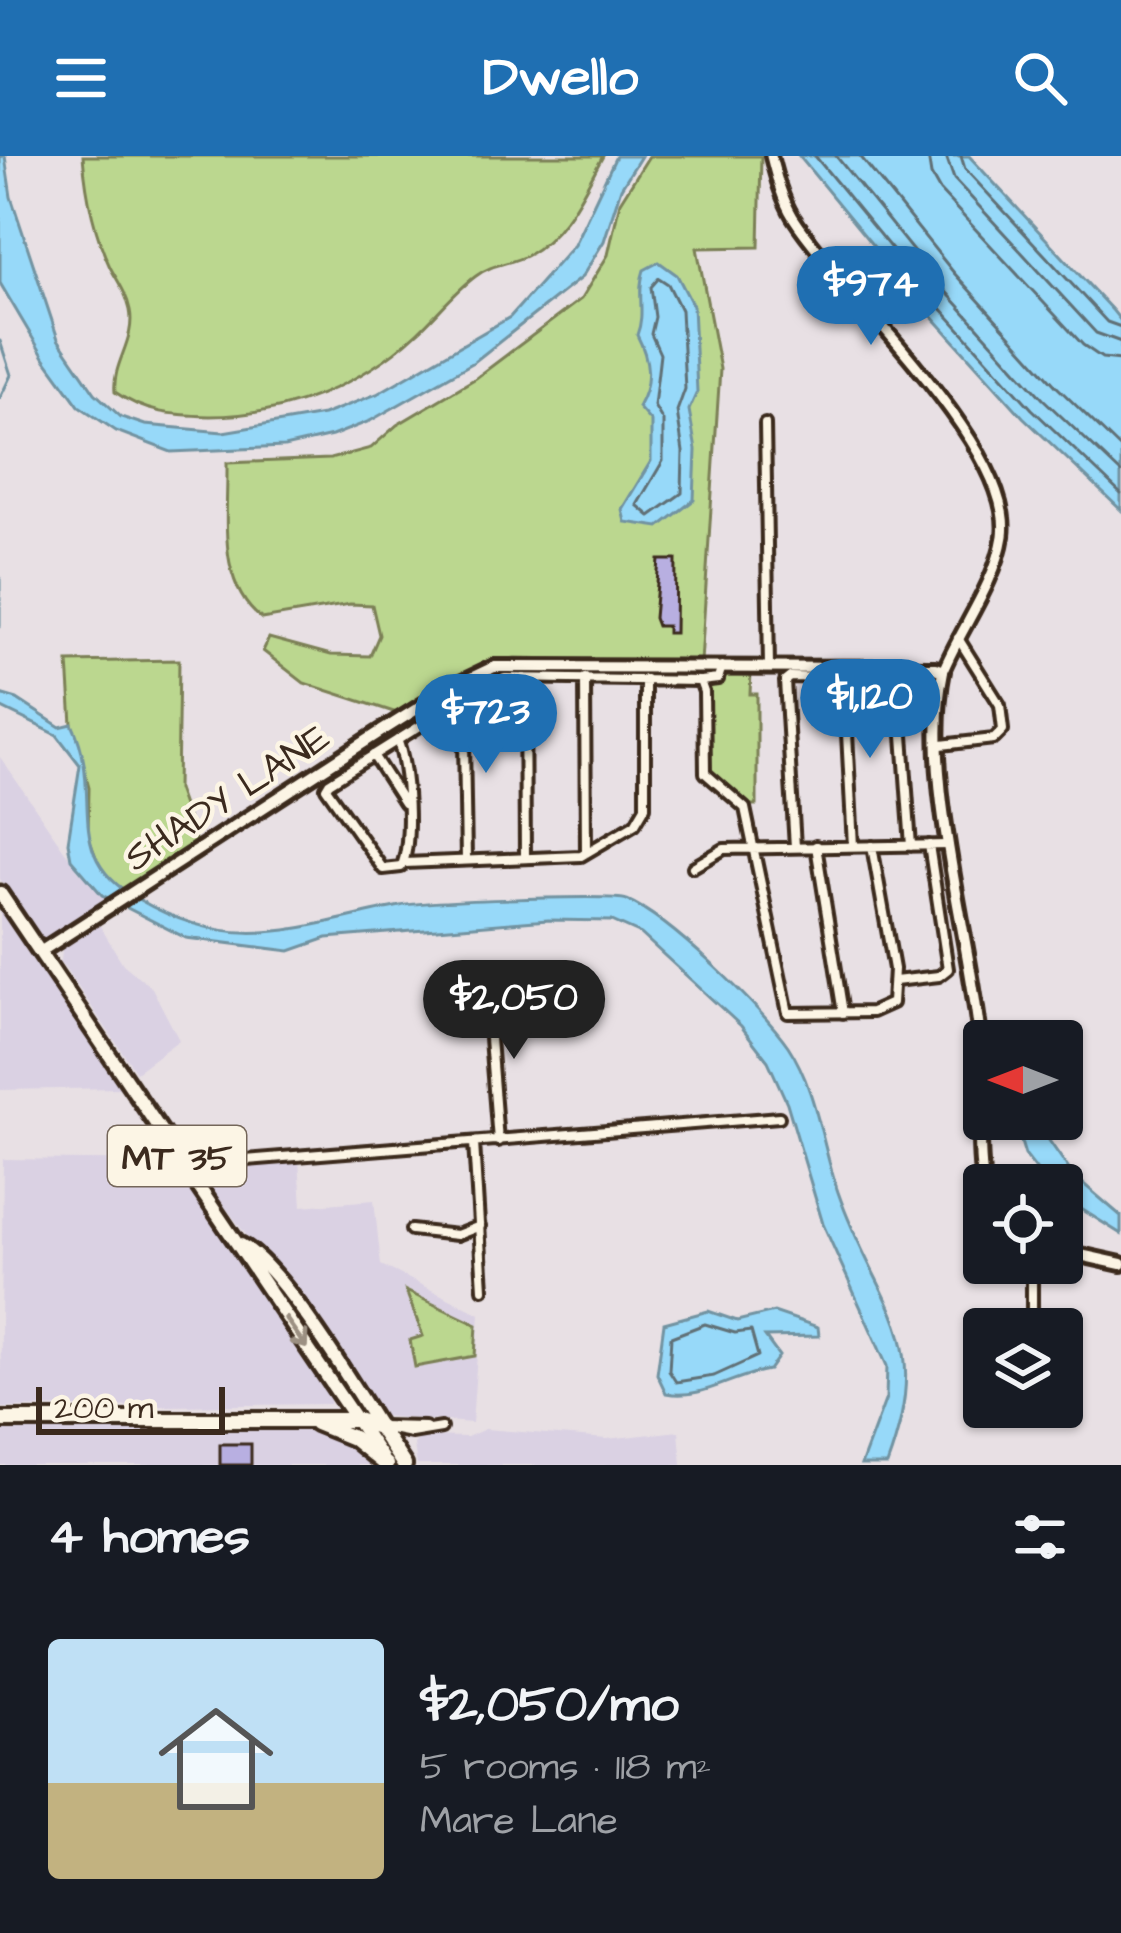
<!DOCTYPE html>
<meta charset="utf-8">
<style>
:root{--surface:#171b24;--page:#20242c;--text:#f1f3f6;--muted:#9ea1a6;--line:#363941;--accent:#1f6fb2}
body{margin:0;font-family:"Architects Daughter",sans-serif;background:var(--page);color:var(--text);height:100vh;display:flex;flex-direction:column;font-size:45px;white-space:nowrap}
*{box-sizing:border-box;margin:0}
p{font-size:39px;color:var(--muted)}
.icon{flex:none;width:66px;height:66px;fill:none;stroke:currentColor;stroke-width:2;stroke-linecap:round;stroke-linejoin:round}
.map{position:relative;height:1309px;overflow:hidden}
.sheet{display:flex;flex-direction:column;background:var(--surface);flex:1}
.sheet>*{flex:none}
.needle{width:78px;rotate:270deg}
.fabs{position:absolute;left:963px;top:864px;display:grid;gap:24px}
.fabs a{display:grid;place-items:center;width:120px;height:120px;border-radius:12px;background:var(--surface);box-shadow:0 3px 9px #0004;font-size:60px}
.scale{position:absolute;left:36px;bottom:30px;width:189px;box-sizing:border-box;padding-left:12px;border:6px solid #3b2a1e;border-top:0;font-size:33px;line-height:42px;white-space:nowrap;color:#3b2a1e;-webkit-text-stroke:9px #fcf5e5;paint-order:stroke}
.price{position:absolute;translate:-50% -102px;padding:0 27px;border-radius:42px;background:var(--accent);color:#fff;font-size:39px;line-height:78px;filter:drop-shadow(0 3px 6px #0008)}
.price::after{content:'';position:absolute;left:50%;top:72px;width:36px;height:27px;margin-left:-18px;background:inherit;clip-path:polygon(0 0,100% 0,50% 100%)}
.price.active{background:#222;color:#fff}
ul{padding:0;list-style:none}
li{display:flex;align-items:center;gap:36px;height:300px;padding:0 48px}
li+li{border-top:3px solid var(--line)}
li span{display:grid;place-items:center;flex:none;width:336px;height:240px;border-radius:12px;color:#555}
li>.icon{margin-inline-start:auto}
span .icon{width:144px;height:144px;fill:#fffc;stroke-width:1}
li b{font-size:51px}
h2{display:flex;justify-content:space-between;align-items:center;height:144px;padding:0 48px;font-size:51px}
header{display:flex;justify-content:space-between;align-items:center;height:156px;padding:0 48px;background:var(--accent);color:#fff;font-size:54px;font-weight:700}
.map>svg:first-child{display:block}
.built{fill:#dad1e3}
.green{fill:#bbd78f;stroke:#7b8056;stroke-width:3}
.water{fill:#97d9f9;stroke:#7293a1;stroke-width:3}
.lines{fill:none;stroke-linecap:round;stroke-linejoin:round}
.shore{stroke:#607076;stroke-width:3}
.stream{stroke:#7293a1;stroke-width:3}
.building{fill:#b8afe1;stroke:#3b2a1e;stroke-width:3}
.minor-casing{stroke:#3b2a1e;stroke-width:16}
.tertiary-casing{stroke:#3b2a1e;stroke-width:18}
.secondary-casing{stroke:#3b2a1e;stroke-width:20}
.primary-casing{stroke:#3b2a1e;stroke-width:21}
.trunk-casing{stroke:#3b2a1e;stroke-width:22}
.minor{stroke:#fcf5e5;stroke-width:8}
.tertiary{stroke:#fcf5e5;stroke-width:9}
.secondary{stroke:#fcf5e5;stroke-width:10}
.primary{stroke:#fcf5e5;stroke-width:12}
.trunk{stroke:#fcf5e5;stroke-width:14}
.oneway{stroke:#9c9082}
.labels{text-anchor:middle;stroke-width:9;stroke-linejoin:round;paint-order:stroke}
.shield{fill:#fcf5e5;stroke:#75675a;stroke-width:3}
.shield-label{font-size:36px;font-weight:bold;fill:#3b2a1e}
.street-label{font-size:39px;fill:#3b2a1e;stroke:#fcf5e5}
</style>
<header><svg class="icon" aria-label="menu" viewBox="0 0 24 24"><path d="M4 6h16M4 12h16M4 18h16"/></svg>Dwello<svg class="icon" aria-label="search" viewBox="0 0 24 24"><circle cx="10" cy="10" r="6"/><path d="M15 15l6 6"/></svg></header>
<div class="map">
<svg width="1121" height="1309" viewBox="0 0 1121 1309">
<rect width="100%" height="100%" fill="#e8e0e4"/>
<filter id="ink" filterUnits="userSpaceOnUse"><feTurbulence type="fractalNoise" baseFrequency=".00833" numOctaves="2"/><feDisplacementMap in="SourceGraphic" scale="24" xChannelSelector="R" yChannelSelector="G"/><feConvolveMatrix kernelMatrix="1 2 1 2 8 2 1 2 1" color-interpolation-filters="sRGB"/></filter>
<g filter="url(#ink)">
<path class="built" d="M0,601L78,714L111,744L43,785L0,723Z
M0,754L123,932L0,934Z
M97,765L123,808L152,832L179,884L136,916L61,806L62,792Z
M3,1003L170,1005L330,1235V1248L0,1252Z
M299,1004L302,1050L374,1044L381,1109L480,1158L472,1267L380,1260L201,1018L206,1011Z
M328,1267L355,1274L378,1309H0V1271Z
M485,1273L607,1283L679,1275L682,1309H417L414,1288L422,1280L467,1281Z"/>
<path class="green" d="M83,0H603C583,36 565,79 526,100C509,108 491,108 476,120C453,137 437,159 417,177C360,230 286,260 210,260C173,259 146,258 115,236C112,207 136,184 130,154C126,136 118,126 110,111C94,77 86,37 83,0Z
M649,0H761L759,91L697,92L720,213L701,506L515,502L483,507L397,557L304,527L263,495L269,482L331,499L370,500L379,479L372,449L350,448L262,463C216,428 228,359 227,307L330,303L371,292L397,269L476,222L581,143L608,99L620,46Z
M179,504L177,633L197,689L125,734L104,722L88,680L89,632L72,568L68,506Z
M726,515L751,516L750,538H757V649H750L710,620L708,531L724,526Z
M406,1135L477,1169L475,1200L415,1211L410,1184L423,1180Z"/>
<path class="water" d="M0,0H5L11,41L58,183L95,237L121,261L145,269L223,276L323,259L377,238L510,161L574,89L616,0H641L621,32L604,85L582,121L474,206L370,265L332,280L284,291L171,296L116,275L79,250L45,203L0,127Z
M799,0H969L1113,155L1121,165V354L1023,261L921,148Z
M659,106L677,119L693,150L697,236L689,254L696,294L694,344L659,371L625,366L622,353L651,305V266L638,251C652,227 650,204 637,179C646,156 636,137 644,114Z
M0,538L17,543L60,571L72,568C106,639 58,698 138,743C237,801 299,770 400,750C422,745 614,738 627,744C669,762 762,852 788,890C816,932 822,989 838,1036C878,1152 936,1176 887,1309H861L886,1242L887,1210L823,1068L787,947L768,905L741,870L641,778L612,765L548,764L327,782L290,795L186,782L102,739L71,703L68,686L80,609L57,579L0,551Z
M1014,963H1034L1073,1019L1121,1060V1078L1062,1041V1029H1048L1025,999Z
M708,1155L737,1165L774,1156L818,1171L819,1180L765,1181L779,1200L769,1214C733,1219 703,1244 666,1237L657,1218L664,1167Z"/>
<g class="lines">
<path class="shore" d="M815,0L930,140L1032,253L1121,338
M836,0L941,130L1043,243L1121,317
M860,0L954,117L1056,230L1121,293
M928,0L931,19L940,35L1083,189L1102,202L1121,204
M946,0L954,23L1096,177L1121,186
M961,0L965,13L1107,166L1121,171
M659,122L668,128L681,154L685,233L677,255L683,296L682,337L650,360L637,349L663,305V265L654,250L660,198L651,178L655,161L651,131Z
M705,1168L735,1177L751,1175L758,1200L714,1220L676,1226L669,1215L671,1181Z"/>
<path class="stream" d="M0,185L11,219L0,242
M0,422V470"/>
</g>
<path class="building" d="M659,404H676L675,477H667V470H657L654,462Z
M220,1288H251V1309H220Z"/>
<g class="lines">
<g class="minor-casing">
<path id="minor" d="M765,268L769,510
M844,521L853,690
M524,522L525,702
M585,522L586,697
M701,525L718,523L722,510
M454,549L464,584L466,704
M397,584C408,607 413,690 401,711L383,713L326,632L329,627L487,528L505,522L700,525L704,536L705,617L745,652L788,857L872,856L892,847L894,813L872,690
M941,589L994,583L1003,574L1000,549L958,482
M373,599L404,647
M816,690L843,857
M795,691L785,525L790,521L899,524L911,690
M405,707L581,700L635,668L645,651V523
M693,711L724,693L948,689
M895,825L939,820L948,813L929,689
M486,831L498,985
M474,987L483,1133
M189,1014L221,1006L779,961
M411,1074L457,1079L480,1070
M1032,1107V1173
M1032,1251V1260
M380,1270L425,1271
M381,1271L411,1277L441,1272"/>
</g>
<g class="tertiary-casing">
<path id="tertiary" d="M771,0C776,20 782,43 793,61C841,136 1015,291 1003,380C996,426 961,472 943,515"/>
</g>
<g class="secondary-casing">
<path id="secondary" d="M40,796L377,578L450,532L494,511L935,512L943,515C921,619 969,775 980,883C985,932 975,983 984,1032
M1062,1095L1121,1108"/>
</g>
<g class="primary-casing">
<path id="primary" d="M0,737L382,1302
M241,1089C280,1109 353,1229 379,1271"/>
</g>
<g class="trunk-casing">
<path id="trunk" d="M0,1264H357L379,1271L404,1309
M316,1267L353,1282L386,1309"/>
</g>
<use href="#minor" class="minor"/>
<use href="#tertiary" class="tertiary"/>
<use href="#secondary" class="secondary"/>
<use href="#primary" class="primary"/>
<use href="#trunk" class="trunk"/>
</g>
<defs><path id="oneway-shaft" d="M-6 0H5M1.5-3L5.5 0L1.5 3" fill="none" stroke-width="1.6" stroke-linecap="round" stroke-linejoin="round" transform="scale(3)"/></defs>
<use class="oneway" href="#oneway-shaft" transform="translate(296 1177) rotate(55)"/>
</g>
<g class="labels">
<rect class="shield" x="108" y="970" width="138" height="60" rx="9"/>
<g class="shield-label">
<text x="177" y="1013">MT 35</text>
</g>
<g class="street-label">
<text transform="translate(226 640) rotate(-33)" y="14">SHADY LANE</text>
</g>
</g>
</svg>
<div class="fabs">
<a><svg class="needle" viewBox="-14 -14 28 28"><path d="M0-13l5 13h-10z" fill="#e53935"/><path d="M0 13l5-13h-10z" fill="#9ea1a6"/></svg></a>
<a><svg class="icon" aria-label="locate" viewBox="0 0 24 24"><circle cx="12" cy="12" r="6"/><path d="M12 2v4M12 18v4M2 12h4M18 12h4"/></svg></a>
<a><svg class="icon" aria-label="layers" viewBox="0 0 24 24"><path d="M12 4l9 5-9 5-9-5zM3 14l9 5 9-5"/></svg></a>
</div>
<div class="scale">200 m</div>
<b class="price" style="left:871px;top:192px">$974</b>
<b class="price" style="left:870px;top:605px">$1,120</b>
<b class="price" style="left:486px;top:620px">$723</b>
<b class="price active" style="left:514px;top:906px">$2,050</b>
</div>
<section class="sheet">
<h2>4 homes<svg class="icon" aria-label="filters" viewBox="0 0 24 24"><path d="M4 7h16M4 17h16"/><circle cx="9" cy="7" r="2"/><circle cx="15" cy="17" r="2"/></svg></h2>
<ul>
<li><span style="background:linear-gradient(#bfe0f5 60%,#c2b280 0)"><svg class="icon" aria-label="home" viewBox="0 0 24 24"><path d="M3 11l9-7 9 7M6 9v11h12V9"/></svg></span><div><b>$2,050/mo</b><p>5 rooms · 118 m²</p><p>Mare Lane</p></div></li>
</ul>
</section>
